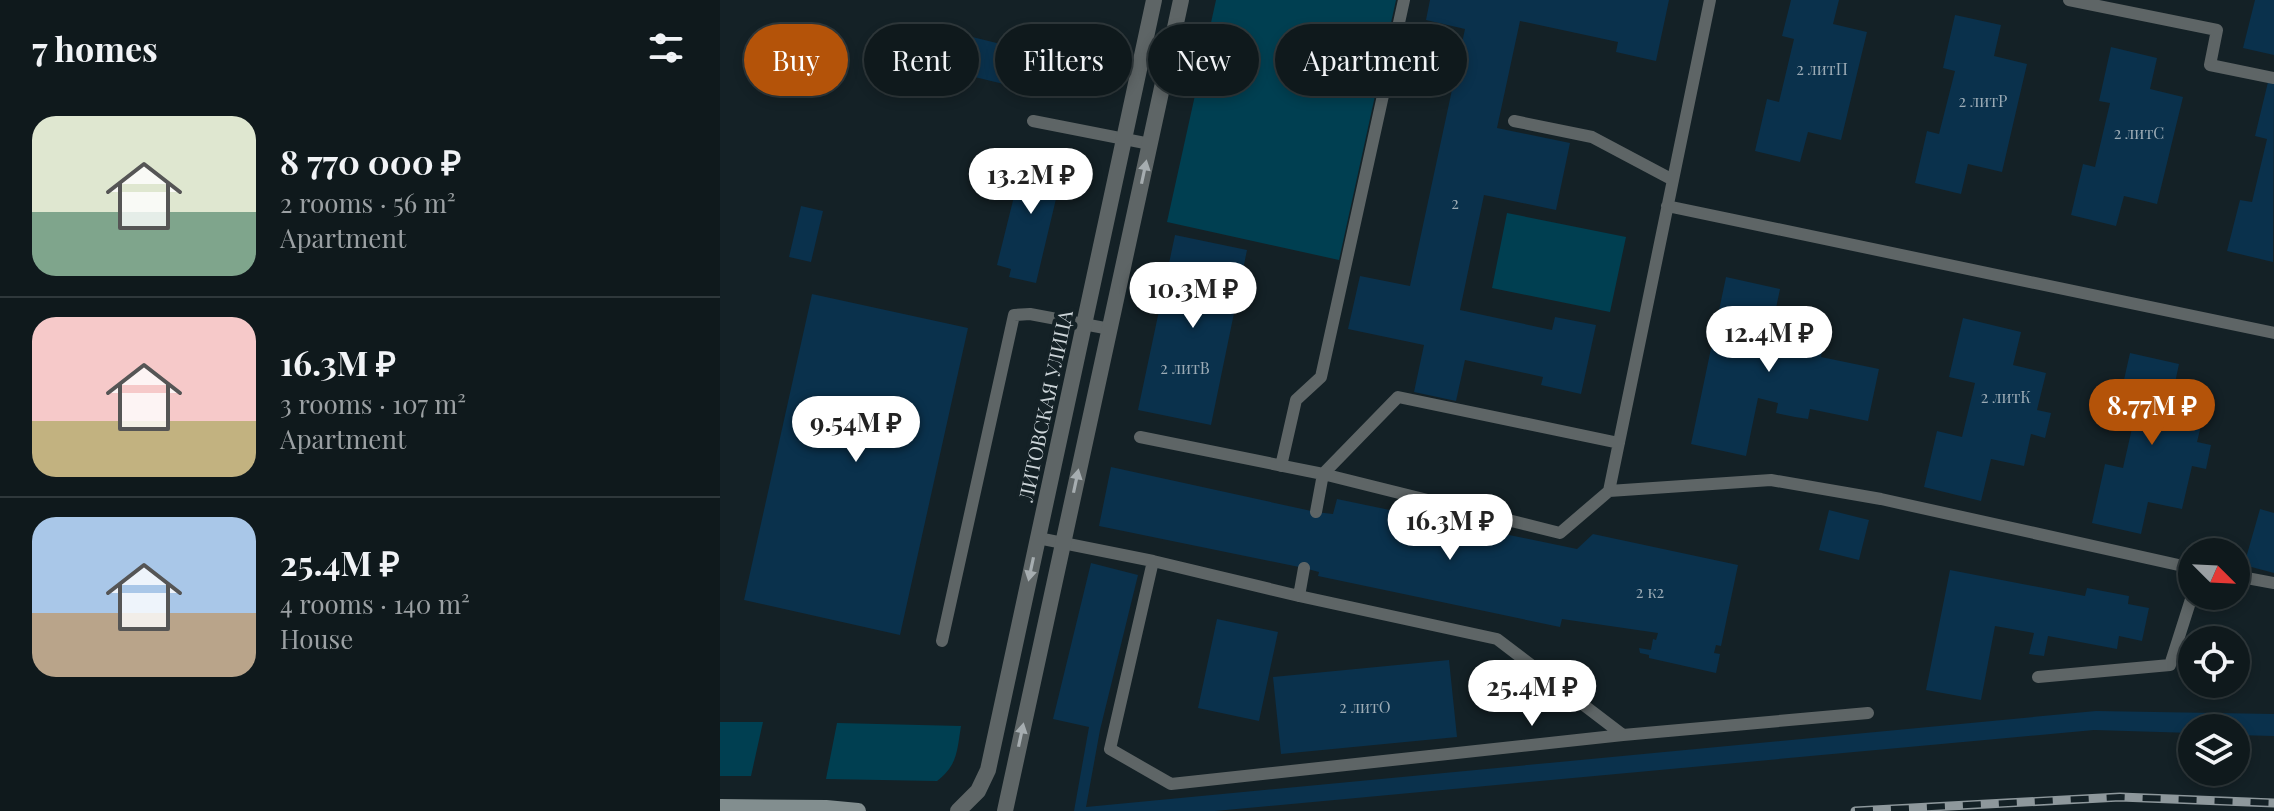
<!DOCTYPE html>
<meta charset="utf-8">
<style>
:root{--surface:#0f191c;--page:#182225;--text:#f1f3f6;--muted:#9ba0a3;--line:#2f383b;--accent:#b45309}
body{margin:0;font-family:"Playfair Display",serif;background:var(--page);color:var(--text);height:100vh;display:flex;flex-direction:column;font-size:30px;white-space:nowrap}
*{box-sizing:border-box;margin:0}
p{font-size:26px;color:var(--muted)}
.icon{flex:none;width:44px;height:44px;fill:none;stroke:currentColor;stroke-width:2;stroke-linecap:round;stroke-linejoin:round}
.map{position:relative;flex:1;overflow:hidden}
.side{display:flex;flex-direction:column;background:var(--surface);width:720px}
.side>*{flex:none}
.banner{position:absolute;left:24px;top:24px;width:760px;height:72px;display:flex;gap:16px}
.needle{width:52px;rotate:114deg}
.fabs{position:absolute;left:1458px;top:538px;display:grid;gap:16px}
.fabs a{display:grid;place-items:center;width:72px;height:72px;border-radius:50%;background:var(--surface);box-shadow:0 4px 12px #0003,0 0 0 2px var(--line);font-size:40px}
.price{position:absolute;translate:-50% -68px;padding:0 18px;border-radius:28px;background:#fff;color:#222;font-size:26px;line-height:52px;filter:drop-shadow(0 2px 4px #0008)}
.price::after{content:'';position:absolute;left:50%;top:48px;width:24px;height:18px;margin-left:-12px;background:inherit;clip-path:polygon(0 0,100% 0,50% 100%)}
.price.on{background:var(--accent);color:#fff}
ul{padding:0;list-style:none}
li{display:flex;align-items:center;gap:24px;height:200px;padding:0 32px}
li+li{border-top:2px solid var(--line)}
li span{display:grid;place-items:center;flex:none;width:224px;height:160px;border-radius:24px;color:#555}
li>.icon{margin-inline-start:auto}
span .icon{width:96px;height:96px;fill:#fffc;stroke-width:1}
li b{font-size:34px}
h2{display:flex;justify-content:space-between;align-items:center;height:96px;padding:0 32px;font-size:34px}
.tag{padding:0 28px;border-radius:36px;background:var(--surface);box-shadow:0 4px 12px #0003,0 0 0 2px var(--line);font-size:28px;line-height:72px}
.tag.on{background:var(--accent);color:#fff}
main{display:flex;flex:1;min-height:0}
.map>svg:first-child{display:block}
.green{fill:#003f51}
.building{fill:#0a314c}
.lines{fill:none;stroke-linecap:round;stroke-linejoin:round}
.lane{stroke:#5e6566;stroke-width:12}
.street{stroke:#5e6566;stroke-width:16}
.secondary{stroke:#828e8f;stroke-width:16}
.rail-casing{stroke:#8e989c;stroke-width:9}
.rail{stroke:#142126;stroke-width:6;stroke-dasharray:18;stroke-linecap:butt}
.oneway{fill:#a6adb0}
.labels{text-anchor:middle;stroke-width:8;stroke-linejoin:round;paint-order:stroke}
.number-label{font-size:16px;fill:#9cabb5}
.street-label{font-size:20px;fill:#ccd4d8;stroke:#142126}
</style>
<main>
<section class="side">
<h2>7 homes<svg class="icon" aria-label="filters" viewBox="0 0 24 24"><path d="M4 7h16M4 17h16"/><circle cx="9" cy="7" r="2"/><circle cx="15" cy="17" r="2"/></svg></h2>
<ul>
<li><span style="background:linear-gradient(#dfe7d0 60%,#7fa58c 0)"><svg class="icon" aria-label="home" viewBox="0 0 24 24"><path d="M3 11l9-7 9 7M6 9v11h12V9"/></svg></span><div><b>8 770 000 ₽</b><p>2 rooms · 56 m²</p><p>Apartment</p></div></li>
<li><span style="background:linear-gradient(#f6c9c9 65%,#c2b280 0)"><svg class="icon" aria-label="home" viewBox="0 0 24 24"><path d="M3 11l9-7 9 7M6 9v11h12V9"/></svg></span><div><b>16.3M ₽</b><p>3 rooms · 107 m²</p><p>Apartment</p></div></li>
<li><span style="background:linear-gradient(#a9c7e8 60%,#b9a48a 0)"><svg class="icon" aria-label="home" viewBox="0 0 24 24"><path d="M3 11l9-7 9 7M6 9v11h12V9"/></svg></span><div><b>25.4M ₽</b><p>4 rooms · 140 m²</p><p>House</p></div></li>
</ul>
</section>
<div class="map">
<svg width="1554" height="811" viewBox="0 0 1554 811">
<rect width="100%" height="100%" fill="#142126"/>
<path class="green" d="M496,0H676L619,260L447,222Z
M787,213L906,237L890,312L772,288Z
M0,722H43L31,776H0Z
M117,723L241,726C237,750 238,765 217,781L106,779Z"/>
<path class="building" d="M710,0H949L936,61L896,52L898,42L800,21L777,128L850,143L836,210L764,195L740,310L832,330L835,317L876,325L861,394L821,385L823,377L745,360L736,401L694,392L704,345L628,329L640,276L690,286L745,29L706,20Z
M1071,0H1119L1113,24L1147,32L1121,140L1088,132L1080,162L1035,151L1047,99L1059,102L1074,39L1062,36Z
M1535,0H1554V55L1523,48Z
M1235,15L1281,25L1274,56L1307,64L1282,172L1248,164L1241,194L1195,183L1207,131L1219,134L1235,71L1223,68Z
M236,33L329,56L320,93L226,70Z
M1391,47L1437,58L1430,89L1463,97L1437,204L1404,196L1396,226L1351,215L1363,164L1375,167L1390,103L1379,101Z
M1548,82L1554,84L1553,262L1507,251L1520,200L1532,202L1547,139L1535,136Z
M305,152L345,161L316,283L289,277L291,269L277,265Z
M81,206L103,211L91,262L69,257Z
M455,235L527,250L491,425L418,410Z
M1006,277L1060,289L1048,346L1069,350L1072,340L1103,346L1101,357L1159,369L1148,421L1090,409L1088,419L1075,417L1056,413L1058,403L1038,398L1026,456L971,444Z
M92,294L248,328L180,635L24,600Z
M1243,318L1301,332L1293,365L1326,373L1317,410L1331,413L1325,438L1311,434L1304,466L1271,459L1261,501L1204,487L1217,431L1242,437L1255,383L1229,377Z
M1410,353L1459,364L1452,397L1486,405L1477,442L1491,445L1486,469L1472,466L1462,509L1428,502L1421,534L1372,523L1385,464L1403,468L1415,415L1397,411Z
M391,467L596,512L613,514L617,499L857,549L873,534L1018,565L1001,646L996,645L994,653L1000,654L996,673L929,658V655L920,653L919,648L931,650L933,639L936,640L938,633L842,619L840,627L598,576L599,572L584,568L379,526Z
M1540,509L1554,513V573L1524,565Z
M1109,510L1149,520L1139,560L1099,550Z
M371,563L418,575L380,730L366,807L1376,711L1554,714V736L1516,735V728H1472V733L1374,730L495,811H354L369,727L333,719Z
M1230,570L1365,596L1367,588L1409,596L1408,604L1429,608L1422,641L1399,636L1397,649L1328,636L1324,656L1309,654L1314,633L1275,626L1261,700L1206,690Z
M497,619L558,632L539,721L478,708Z
M729,660L737,737L561,754L553,677Z"/>
<g class="lines">
<path class="lane" d="M1349,0L1497,30L1490,65L1554,78
M313,121L430,144
M794,121L872,137L953,180
M947,206L1554,333
M420,437L603,474L840,533L889,491L1051,480L1161,499L1472,568
M561,466L576,400L601,377L684,0
M889,491L990,0
M596,512L603,474L678,397L899,443
M318,538L433,561L390,749L451,784L903,735L1148,713
M433,561L579,596L777,639L903,735
M1516,576L1554,583
M579,596L584,568
M222,641L294,315L310,314L390,329
M1318,677L1450,665L1472,596"/>
<path class="street" d="M238,811L258,791L268,770L434,0
M285,811L461,0"/>
<path class="secondary" d="M0,807L106,808L138,811"/>
<g class="rail-casing">
<path id="rail" d="M1135,811L1400,797L1554,803"/>
</g>
<use href="#rail" class="rail"/>
</g>
<defs><path id="oneway-solid" d="M-6-.8H1V-3.2L6.5 0L1 3.2V.8H-6Z" transform="scale(2)"/></defs>
<g class="oneway">
<use href="#oneway-solid" transform="translate(424 172) rotate(-78)"/>
<use href="#oneway-solid" transform="translate(356 481) rotate(-78)"/>
<use href="#oneway-solid" transform="translate(311 569) rotate(102)"/>
<use href="#oneway-solid" transform="translate(301 735) rotate(-78)"/>
</g>
<g class="labels">
<g class="number-label">
<text x="1102" y="75">2 литП</text>
<text x="1263" y="107">2 литР</text>
<text x="1419" y="139">2 литС</text>
<text x="735" y="209">2</text>
<text x="465" y="374">2 литВ</text>
<text x="1286" y="403">2 литК</text>
<text x="930" y="598">2 к2</text>
<text x="645" y="713">2 литО</text>
</g>
<g class="street-label">
<text transform="translate(326 406) rotate(-78)" y="7">ЛИТОВСКАЯ УЛИЦА</text>
</g>
</g>
</svg>
<div class="fabs">
<a><svg class="needle" viewBox="-14 -14 28 28"><path d="M0-13l5 13h-10z" fill="#e53935"/><path d="M0 13l5-13h-10z" fill="#9ba0a3"/></svg></a>
<a><svg class="icon" aria-label="locate" viewBox="0 0 24 24"><circle cx="12" cy="12" r="6"/><path d="M12 2v4M12 18v4M2 12h4M18 12h4"/></svg></a>
<a><svg class="icon" aria-label="layers" viewBox="0 0 24 24"><path d="M12 4l9 5-9 5-9-5zM3 14l9 5 9-5"/></svg></a>
</div>
<b class="price" style="left:311px;top:216px">13.2M ₽</b>
<b class="price" style="left:473px;top:330px">10.3M ₽</b>
<b class="price" style="left:1049px;top:374px">12.4M ₽</b>
<b class="price on" style="left:1432px;top:447px">8.77M ₽</b>
<b class="price" style="left:136px;top:464px">9.54M ₽</b>
<b class="price" style="left:730px;top:562px">16.3M ₽</b>
<b class="price" style="left:812px;top:728px">25.4M ₽</b>
<div class="banner">
<a class="tag on">Buy</a>
<a class="tag">Rent</a>
<a class="tag">Filters</a>
<a class="tag">New</a>
<a class="tag">Apartment</a>
</div>
</div>
</main>
